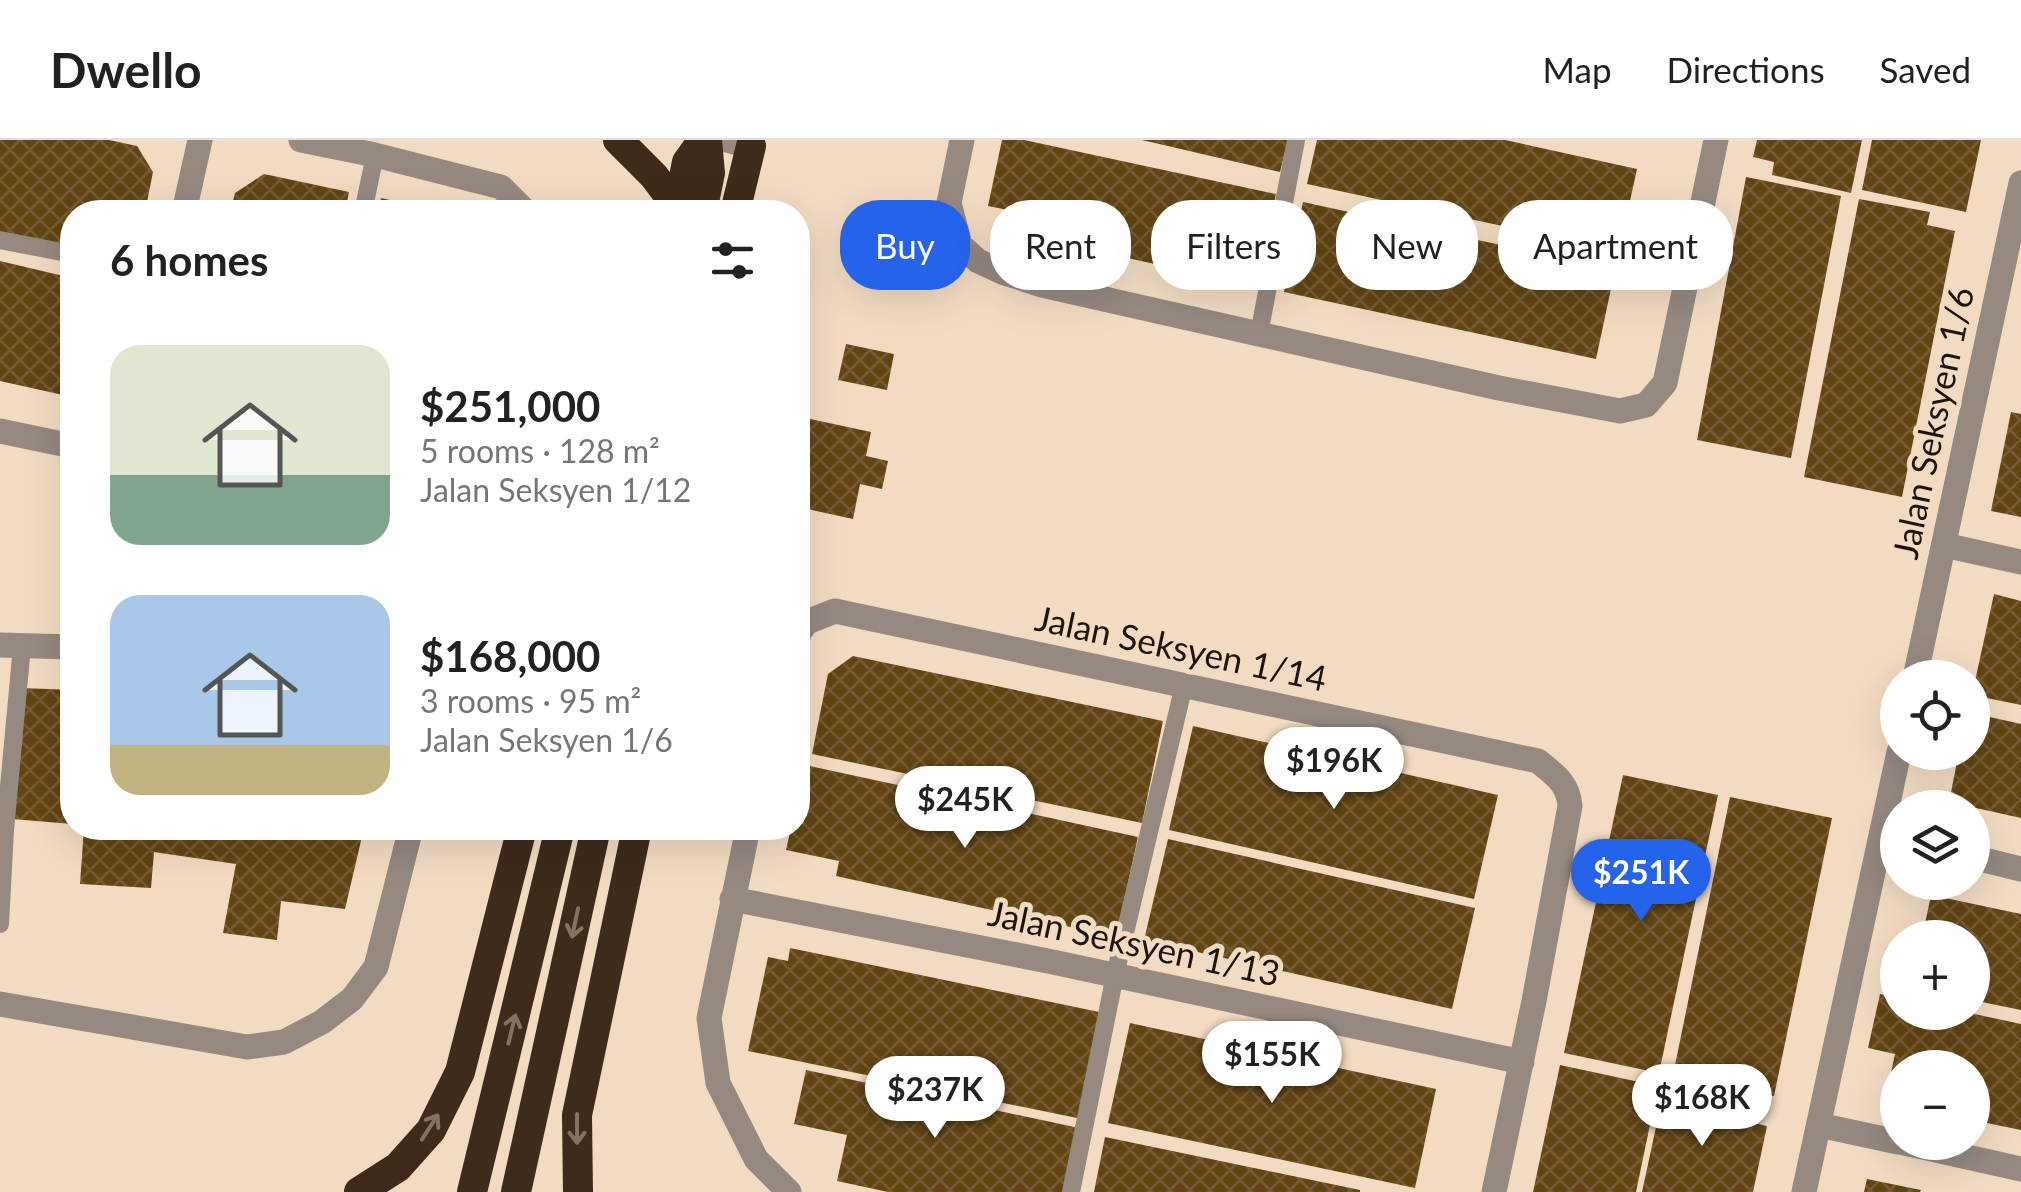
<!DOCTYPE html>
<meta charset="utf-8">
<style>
:root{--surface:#fff;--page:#f2f2f2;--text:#202124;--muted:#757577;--line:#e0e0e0;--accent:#2563eb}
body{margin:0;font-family:Lato,sans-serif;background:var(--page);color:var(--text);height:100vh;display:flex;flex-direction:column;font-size:38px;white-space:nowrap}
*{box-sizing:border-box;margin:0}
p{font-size:32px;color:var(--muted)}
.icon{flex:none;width:55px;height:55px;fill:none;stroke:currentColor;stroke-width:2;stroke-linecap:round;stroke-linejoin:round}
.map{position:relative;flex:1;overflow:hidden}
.drawer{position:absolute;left:60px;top:60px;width:750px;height:640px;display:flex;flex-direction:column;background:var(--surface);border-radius:40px;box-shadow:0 10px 40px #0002}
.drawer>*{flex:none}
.hud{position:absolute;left:840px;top:60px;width:950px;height:90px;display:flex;gap:20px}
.fabs{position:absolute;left:1880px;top:520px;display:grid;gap:20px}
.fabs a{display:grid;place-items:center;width:110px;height:110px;border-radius:50%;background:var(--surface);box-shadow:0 10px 40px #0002;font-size:50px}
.price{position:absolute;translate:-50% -85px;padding:0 22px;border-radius:35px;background:#fff;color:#222;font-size:32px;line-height:65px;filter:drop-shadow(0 2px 5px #0008)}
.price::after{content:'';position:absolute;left:50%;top:60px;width:30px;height:22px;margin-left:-15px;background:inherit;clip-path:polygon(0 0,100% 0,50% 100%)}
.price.on{background:var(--accent);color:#fff}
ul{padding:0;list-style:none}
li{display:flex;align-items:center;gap:30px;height:250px;padding:0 50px}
li span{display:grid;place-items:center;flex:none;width:280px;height:200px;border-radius:30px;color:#555}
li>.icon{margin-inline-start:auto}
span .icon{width:120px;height:120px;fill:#fffc;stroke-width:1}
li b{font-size:42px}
h2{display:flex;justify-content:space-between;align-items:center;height:120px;padding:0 50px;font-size:42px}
.pill{padding:0 35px;border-radius:40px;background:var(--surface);box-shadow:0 10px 40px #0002;font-size:35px;line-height:90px}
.pill.on{background:var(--accent);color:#fff}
header{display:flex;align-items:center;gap:60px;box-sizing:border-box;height:140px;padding:0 50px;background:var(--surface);border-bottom:2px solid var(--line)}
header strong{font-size:48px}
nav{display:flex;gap:55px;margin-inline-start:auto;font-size:35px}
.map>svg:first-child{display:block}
.building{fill:url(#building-cross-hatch)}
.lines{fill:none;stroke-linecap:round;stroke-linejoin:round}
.service{stroke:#958980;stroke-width:18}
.minor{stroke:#958980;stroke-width:25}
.motorway{stroke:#402b1a;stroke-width:30}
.oneway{stroke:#88715d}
.labels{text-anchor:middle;stroke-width:10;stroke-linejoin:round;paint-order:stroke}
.street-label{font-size:35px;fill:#1c130b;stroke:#f3dbc2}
</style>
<header>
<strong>Dwello</strong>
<nav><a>Map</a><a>Directions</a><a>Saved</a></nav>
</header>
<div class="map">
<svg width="2021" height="1052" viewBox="0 0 2021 1052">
<defs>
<pattern id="building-cross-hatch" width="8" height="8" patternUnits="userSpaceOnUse" patternTransform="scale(2.5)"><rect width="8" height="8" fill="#634513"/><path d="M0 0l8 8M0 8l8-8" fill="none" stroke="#755c34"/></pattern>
</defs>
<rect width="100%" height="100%" fill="#f3dbc2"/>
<path class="building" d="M0,0H109L137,6L153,32L145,72H72V114L0,99Z
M1002,0H1024L1276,54L1256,146L1008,92L1013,71L988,66Z
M1142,0H1288L1280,32Z
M1317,0H1505L1637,29L1619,111L1307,44Z
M1757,0H1862L1851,53L1772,35L1774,22L1753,17Z
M1872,0H1981L1966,72L1862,50Z
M264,34L349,52L345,72H230L235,53Z
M1746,37L1841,56L1791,318L1697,300Z
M381,58L438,71V72H378Z
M1859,59L1930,72L1927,85L1955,91L1902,357L1804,337Z
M1303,62L1615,130L1596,219L1284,152Z
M0,121L72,138V257L0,241Z
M846,204L894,214L887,250L838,240Z
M2011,272L2021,274V377L1991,371Z
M801,277L871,292L866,316L888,321L882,349L860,344L853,379L798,367V292Z
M1994,454L2021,461V565L1972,555Z
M853,516L1163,581L1142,683L812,614L828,534Z
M22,548L72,550V684L12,679Z
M1972,573L2021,584V678L1949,662L1959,612H1972Z
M1193,586L1498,655L1474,759L1169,690Z
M805,625L1138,697L1116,797L836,736L839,721L786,710L791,688H798V658Z
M1623,635L1718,655L1659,933L1564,913Z
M1730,657L1832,678L1774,956L1673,935Z
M84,688H364L345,769L281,761L277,800L223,793L236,724L154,712L151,748L80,744Z
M1168,699L1475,768L1452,869L1144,800Z
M1931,755L2021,774V870L1972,860V798H1922Z
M790,808L1104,873L1082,979L748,911L768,817L788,821Z
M1880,854L1898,858V872H1965L2021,884V990L1972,980V928H1898V963L1885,960L1895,914L1868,908Z
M1130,883L1436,949L1415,1048L1108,983Z
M1560,925L1658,946L1636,1052H1533Z
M806,930L1079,988L1066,1052H888L837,1041L847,995L794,984Z
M1664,950L1717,961L1714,974L1767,986L1753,1052H1642Z
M1105,997L1360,1050V1052H1094Z
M1867,1039L1921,1050L1920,1052H1864Z"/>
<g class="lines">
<path class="service" d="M363,72L375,15
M0,100L72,114
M1259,194L1296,0
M0,784L5,690L22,506
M1071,1052L1115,835L1184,545"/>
<path class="minor" d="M301,0L375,15L501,47L526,72
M727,0L751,6
M962,0L949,63L960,105L978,121L1002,132L1042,145L1259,194L1499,248L1620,271L1646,265L1665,243L1716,0
M184,72L200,0
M0,291L72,306
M1944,405L2021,422
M798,494L807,482L835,471L1538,621C1555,635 1568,643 1570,666L1534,861L1494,1052
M0,505L72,507
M1915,538L2021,43
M748,688L709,878L718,943L756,1019L789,1052
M1972,717L2021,729
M732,759L1048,821L1522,922
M0,864L247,907L284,902L322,882L352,859L376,827L411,688
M1819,985L1898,1002
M1900,1002L2021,1029
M1804,1052L1899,612"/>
<path class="motorway" d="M618,0L654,36L678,68
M677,72L687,22L703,0
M702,72L710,33L707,0
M735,72L751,6
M359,1052L398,1027L431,990L460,932L522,688
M472,1052L560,688
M516,1052L596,688
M578,1052L577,975L637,688"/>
</g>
<defs><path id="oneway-shaft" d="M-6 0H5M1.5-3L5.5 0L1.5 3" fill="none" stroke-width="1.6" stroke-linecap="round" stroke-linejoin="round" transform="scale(2.5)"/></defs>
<g class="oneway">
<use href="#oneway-shaft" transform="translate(575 783) rotate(102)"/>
<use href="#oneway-shaft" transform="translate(512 889) rotate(-76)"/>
<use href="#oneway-shaft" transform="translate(430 987) rotate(-57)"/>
<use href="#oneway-shaft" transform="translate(577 989) rotate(90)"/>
</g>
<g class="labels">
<g class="street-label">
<text transform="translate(1934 283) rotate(-78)" y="12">Jalan Seksyen 1/6</text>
<text transform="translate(1181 509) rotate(12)" y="12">Jalan Seksyen 1/14</text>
<text transform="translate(1134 804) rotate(12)" y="12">Jalan Seksyen 1/13</text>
</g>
</g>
</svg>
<div class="fabs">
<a><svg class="icon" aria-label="locate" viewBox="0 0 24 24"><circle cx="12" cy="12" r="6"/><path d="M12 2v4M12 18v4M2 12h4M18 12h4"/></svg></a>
<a><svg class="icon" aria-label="layers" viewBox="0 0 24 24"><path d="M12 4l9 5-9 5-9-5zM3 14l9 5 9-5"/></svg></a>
<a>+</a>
<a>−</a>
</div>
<b class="price" style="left:1334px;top:672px">$196K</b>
<b class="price" style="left:965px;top:711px">$245K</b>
<b class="price on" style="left:1641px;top:784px">$251K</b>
<b class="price" style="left:1272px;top:966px">$155K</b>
<b class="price" style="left:935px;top:1001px">$237K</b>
<b class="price" style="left:1702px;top:1009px">$168K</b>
<div class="hud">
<a class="pill on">Buy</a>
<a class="pill">Rent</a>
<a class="pill">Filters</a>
<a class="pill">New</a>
<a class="pill">Apartment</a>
</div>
<section class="drawer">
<h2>6 homes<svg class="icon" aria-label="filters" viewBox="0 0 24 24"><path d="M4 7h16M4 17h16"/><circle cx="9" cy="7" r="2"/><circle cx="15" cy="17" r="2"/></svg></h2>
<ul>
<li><span style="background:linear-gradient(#dfe7d0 65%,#7fa58c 0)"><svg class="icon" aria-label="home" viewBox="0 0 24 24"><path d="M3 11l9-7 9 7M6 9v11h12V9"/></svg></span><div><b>$251,000</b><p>5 rooms · 128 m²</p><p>Jalan Seksyen 1/12</p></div></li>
<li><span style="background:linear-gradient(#a9c7e8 75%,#c2b280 0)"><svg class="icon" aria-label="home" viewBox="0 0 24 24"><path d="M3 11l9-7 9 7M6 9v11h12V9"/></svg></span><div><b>$168,000</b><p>3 rooms · 95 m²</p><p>Jalan Seksyen 1/6</p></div></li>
</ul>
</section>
</div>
